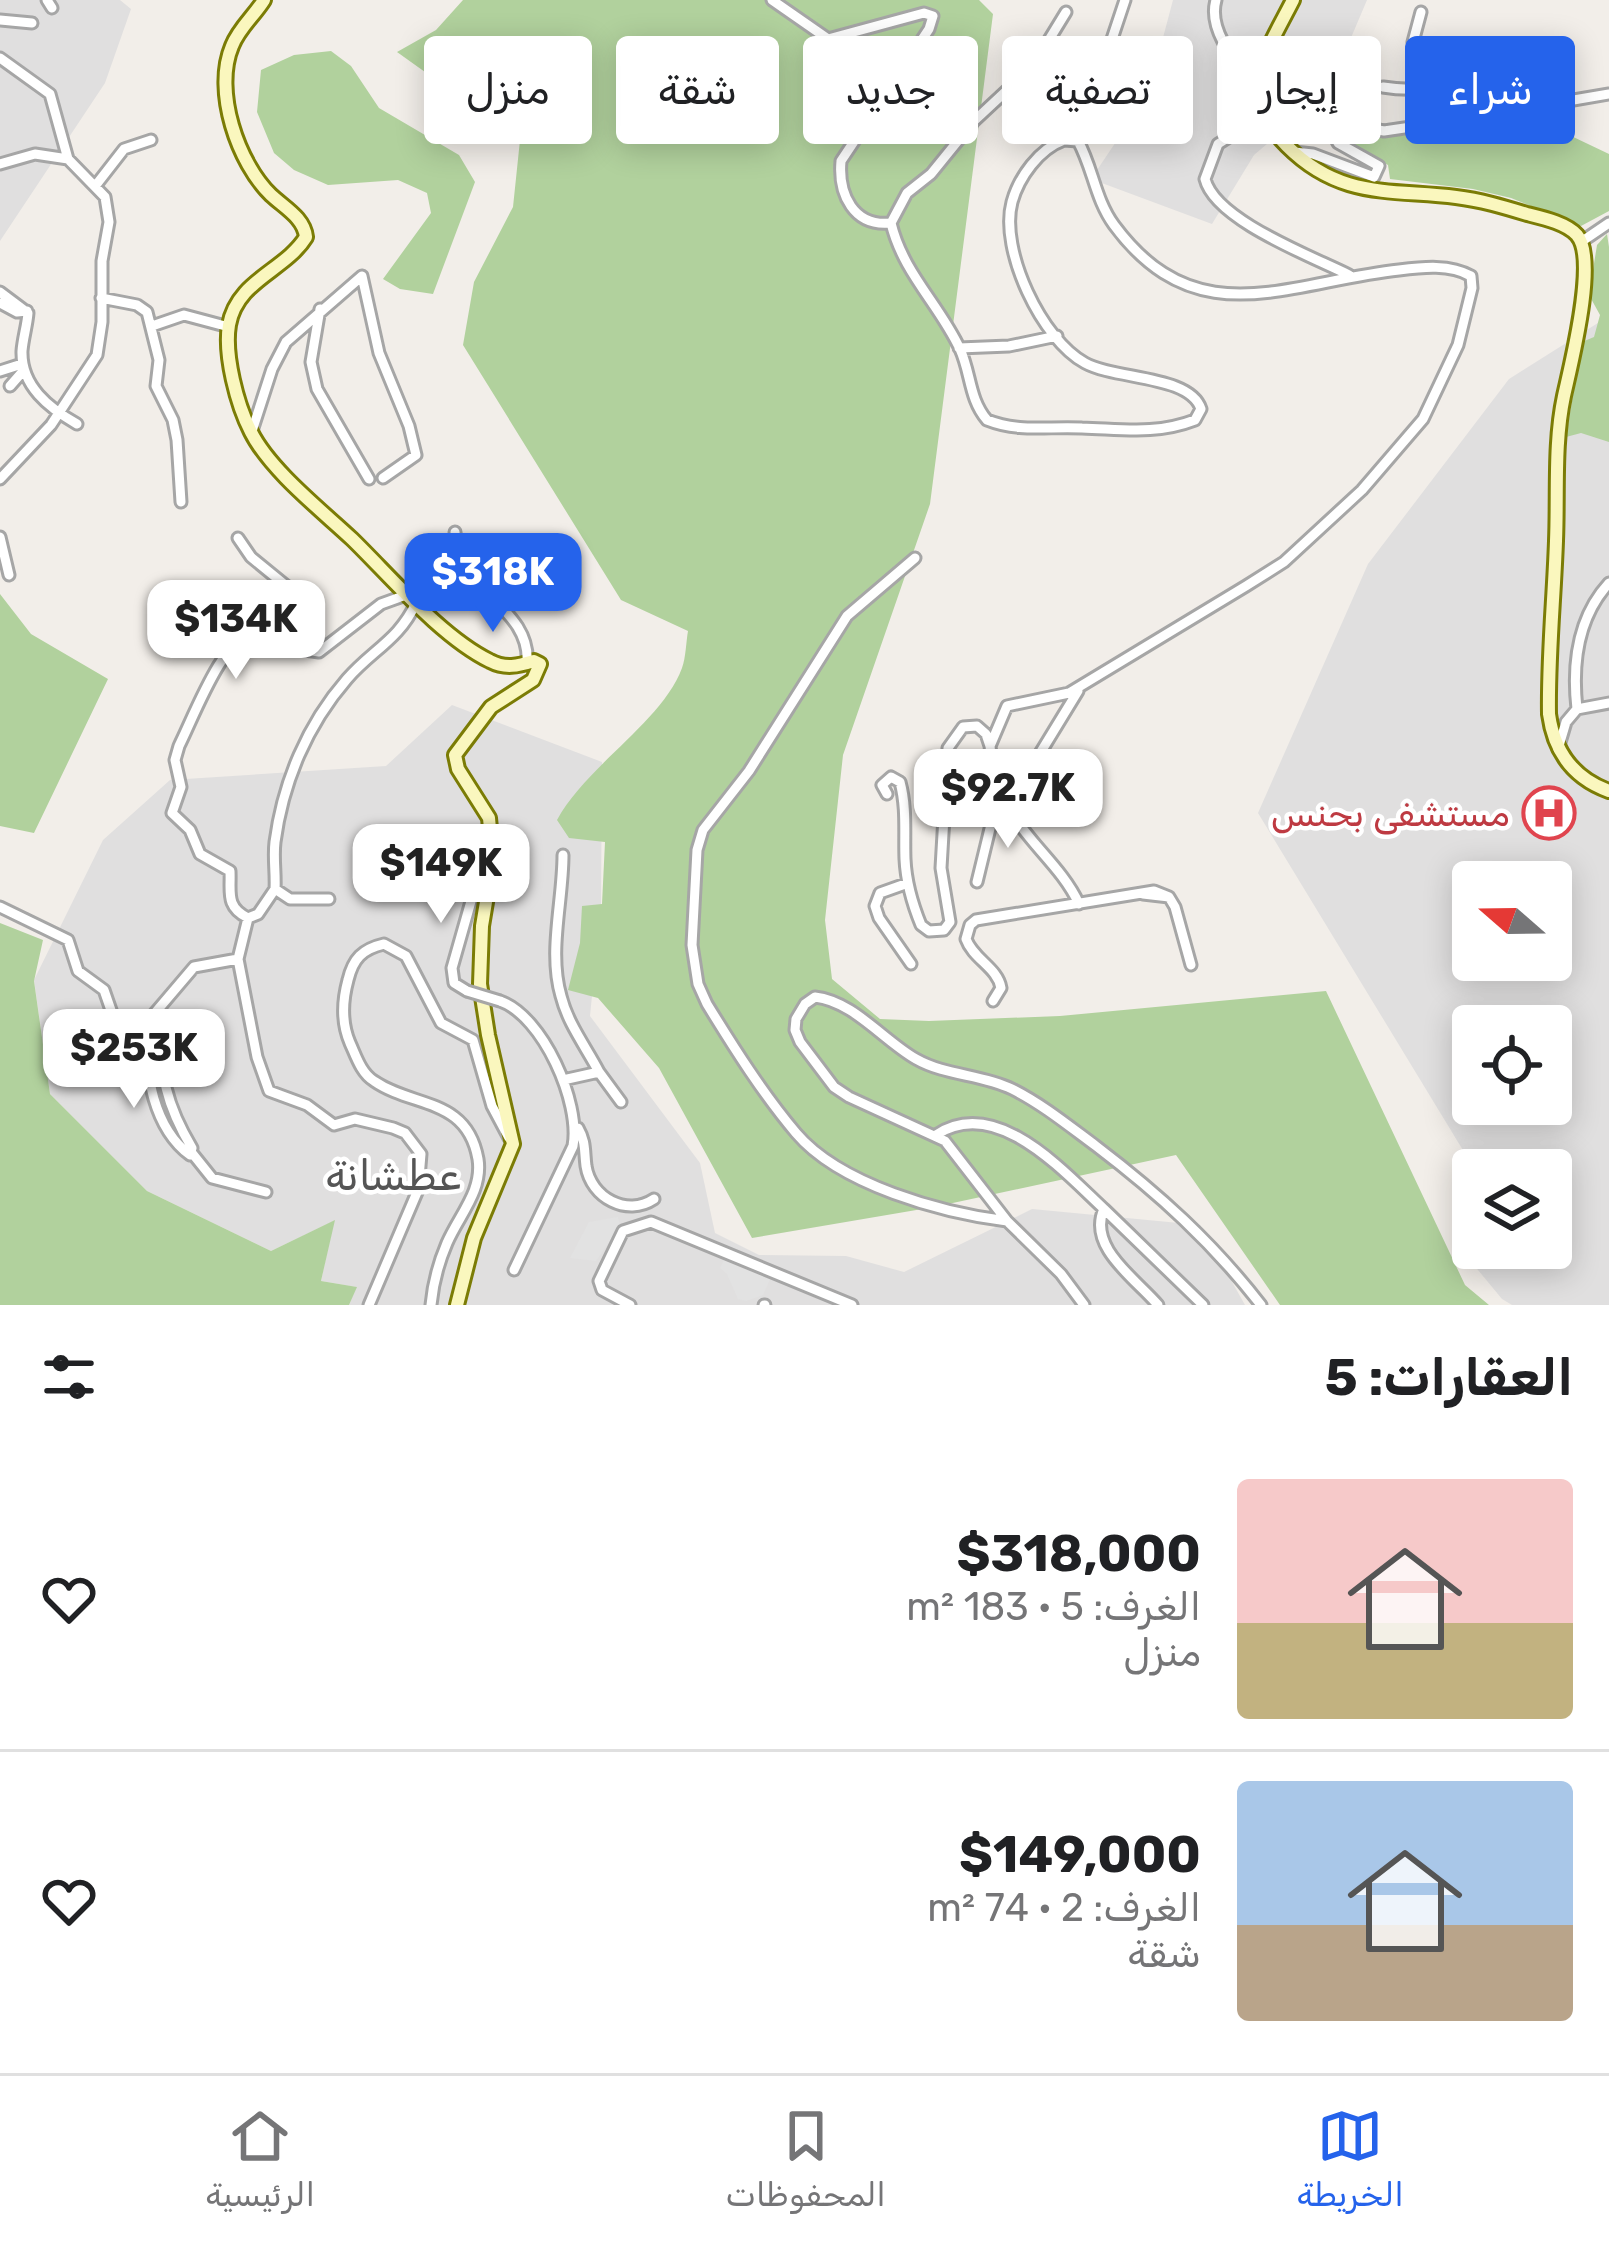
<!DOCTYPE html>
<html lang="ar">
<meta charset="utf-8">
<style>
:root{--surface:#fff;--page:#f6f6f6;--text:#202124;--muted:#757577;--line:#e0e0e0;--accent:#2563eb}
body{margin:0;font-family:Rubik,Vazirmatn,sans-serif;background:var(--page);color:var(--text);direction:rtl;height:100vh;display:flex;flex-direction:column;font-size:45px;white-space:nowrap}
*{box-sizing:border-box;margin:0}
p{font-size:39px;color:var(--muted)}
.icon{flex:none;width:66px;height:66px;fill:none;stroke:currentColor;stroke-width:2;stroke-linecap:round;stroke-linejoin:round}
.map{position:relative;height:1305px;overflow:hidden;direction:ltr}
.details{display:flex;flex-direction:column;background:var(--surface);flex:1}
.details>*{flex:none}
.hud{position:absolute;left:36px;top:36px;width:1539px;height:108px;direction:rtl;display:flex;gap:24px}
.needle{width:78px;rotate:290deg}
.fabs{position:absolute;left:1452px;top:861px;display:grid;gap:24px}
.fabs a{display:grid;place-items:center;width:120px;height:120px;border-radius:12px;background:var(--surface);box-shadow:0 6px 30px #0003;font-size:60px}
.price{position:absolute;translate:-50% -102px;padding:0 27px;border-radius:24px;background:#fff;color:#222;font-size:39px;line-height:78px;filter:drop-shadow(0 3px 6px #0008)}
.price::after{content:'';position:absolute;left:50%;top:72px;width:36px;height:27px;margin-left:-18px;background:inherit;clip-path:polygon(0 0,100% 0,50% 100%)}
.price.selected{background:var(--accent);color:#fff}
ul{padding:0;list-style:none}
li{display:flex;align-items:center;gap:36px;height:300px;padding:0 36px}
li+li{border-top:3px solid var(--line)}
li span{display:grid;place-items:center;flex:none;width:336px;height:240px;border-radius:12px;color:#555}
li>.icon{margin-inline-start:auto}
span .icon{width:144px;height:144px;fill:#fffc;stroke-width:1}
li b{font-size:51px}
h2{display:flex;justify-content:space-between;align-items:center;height:144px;padding:0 36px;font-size:51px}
.tag{padding:0 42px;border-radius:12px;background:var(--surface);box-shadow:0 6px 30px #0003;font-size:42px;line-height:108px}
.tag.selected{background:var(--accent);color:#fff}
.menu{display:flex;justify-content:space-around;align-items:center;height:168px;border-top:3px solid var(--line);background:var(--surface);font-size:33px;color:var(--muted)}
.menu a{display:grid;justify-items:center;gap:6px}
.menu .selected{color:var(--accent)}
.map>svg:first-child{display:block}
.residential{fill:#e0dfdf;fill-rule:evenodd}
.forest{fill:#b1d19d}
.parking{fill:#e2e2e2}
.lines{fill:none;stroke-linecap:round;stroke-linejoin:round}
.street-casing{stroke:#a6a6a6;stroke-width:15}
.secondary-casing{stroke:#7b7c05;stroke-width:18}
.street{stroke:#fff;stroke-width:9}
.secondary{stroke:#faf7be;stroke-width:12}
.street-bridge-casing{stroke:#a6a6a6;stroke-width:15;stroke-linecap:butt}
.street-bridge{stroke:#fff;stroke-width:9}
.labels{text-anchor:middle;stroke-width:9;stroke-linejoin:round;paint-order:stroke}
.health-label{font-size:36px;fill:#be3a42;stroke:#fff;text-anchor:end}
.quarter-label{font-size:42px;fill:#555;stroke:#fff}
</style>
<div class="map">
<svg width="1609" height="1305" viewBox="0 0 1609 1305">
<rect width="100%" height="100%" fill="#f2eee9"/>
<path class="residential" d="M0,0H120L131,9L105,83L0,241Z
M1173,0H1367L1328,92L1254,155L1212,224L1091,179L1148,94Z
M1609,316V1305H1512L1502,1299L1473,1264V1248H1551V1170H1475L1258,813L1368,564L1509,379ZM1473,882H1551V960H1473ZM1473,1026H1551V1104H1473Z
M452,705L602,762L601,904L590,1016L700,1163L715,1233L759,1255L846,1256L904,1272L1032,1209L1200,1225L1245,1305H349L356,1287L321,1281L334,1221L271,1251L147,1191L50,1094L34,980L103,840L170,780L386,766Z"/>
<path class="forest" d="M463,0H979L993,14L930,504L843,755L825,920L832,979L880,1019L929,1021L1060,1016L1326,991L1465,1285L1489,1305H1280L1176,1155L934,1207L752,1238L659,1068L598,998L568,990L580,943L582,906L602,904L605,842L569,838L557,820C587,765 662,722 682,668C686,657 686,642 688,631L621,600L463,345L474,282L513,207L520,140L397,52L436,30Z
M331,51L351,66L379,108L459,155L475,182L433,294L400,289L383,279L431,213L427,193L398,180L328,185L294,170L274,153L257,112L261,70L294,55Z
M1490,119L1546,124L1609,154V211L1581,226L1511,198L1473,189L1390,179L1388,165L1348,141L1342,133C1401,141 1433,132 1490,119Z
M1607,234L1609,247V442L1581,433L1566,437L1582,342L1594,337L1600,315L1589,295L1597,245Z
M0,594L31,634L108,679L34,833L0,826Z
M0,923L43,940L34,981L50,1094L147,1191L271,1251L335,1220L321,1281L357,1287L349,1305H0Z"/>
<path class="parking" d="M618,1217L620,1226L596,1261L570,1258L589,1222Z
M725,1258L770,1279L763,1295L746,1301L738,1299L727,1274L720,1268Z"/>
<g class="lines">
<g class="street-casing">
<path id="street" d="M47,0L52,8
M772,0L828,39L924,13L933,16L929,29L841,161C838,195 854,227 891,223
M1216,0C1207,32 1238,64 1257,88
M1421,12L1413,42C1451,63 1500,62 1523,103
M0,20L32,23
M0,58L50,94L68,159
M1383,87C1429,95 1466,78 1508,84
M1262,116L1218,144L1205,179C1215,220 1311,256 1349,275
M1078,141L1125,0
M1294,152L1313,154L1374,177L1379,166L1338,143L1330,128L1335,122L1384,131L1445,122L1514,104L1556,103L1609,94
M0,164L35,154L68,159L105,197L109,222L102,261V322L97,355L51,425L0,479
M96,185L124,149L151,140
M1581,242L1609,223
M0,292L28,313C27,326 23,338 22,351C21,386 49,408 77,424
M101,298L137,305L147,312L159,360L156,386L173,420L177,440L181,502
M0,303L17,312L27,311
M320,309L311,362L317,389L369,479
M152,326L184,315L229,327
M959,348L1009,346L1057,336
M0,371L22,364
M10,386L24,370
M251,434L272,369L286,342L362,276L379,353L409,426L416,455L383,478
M455,532C457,591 532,607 527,664
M0,537L9,575
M238,538L251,557L306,602L310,608L306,622L295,630C283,629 270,623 257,627C222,639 195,714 179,746L175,760L181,787L172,813L190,830L200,854L230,871C231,892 225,907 248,918
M915,558L847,616L749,771L703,830L697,850L692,945L698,984L707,1004C734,1048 763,1094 796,1133C840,1185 942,1213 1007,1221
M289,630L298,649L319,652L381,604L406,595
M1577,709C1572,664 1577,618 1609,583
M990,746L1007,706L1069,693L1246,586L1284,562L1362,490L1423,419L1458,345L1472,288L1471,276C1450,264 1423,267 1399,270C1287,282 1197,337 1114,225C1095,199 1093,168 1078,141L1064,140C1039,149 1019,177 1012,202C999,250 1042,340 1085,363C1116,380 1190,375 1201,409L1195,420C1156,435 1122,429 1082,428C1048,426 1020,433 987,420C969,399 971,373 960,349C939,304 903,273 891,223L907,193L931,174L974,121L1033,66L1066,12
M1558,749L1566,722L1577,709L1609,703
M887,794L882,785L891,777L900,782C907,808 904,833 905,859C906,882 912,903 921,925L929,931L944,930L950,922L941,868L948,748L963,727L977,726L986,734L990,746L996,801
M1001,805L1008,807C1028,843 1062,867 1079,904
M1010,811L1017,791L1078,691
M563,855C563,901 548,952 561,996C568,1024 586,1047 599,1072
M977,882L995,808
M908,883L880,893L875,906L879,918L911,964
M1169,897L1175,907L1191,965
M329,899H290L275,889C276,873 273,858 275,842C283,782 307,725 347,679C372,650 399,640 416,603
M0,907L68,940L78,971L104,990L113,1016L143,1027L194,967L238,959L248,918L258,914L275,889
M238,959L257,1057L269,1091L307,1105L334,1125L355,1119L393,1128L405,1133L421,1154L418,1190L369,1305
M467,991L454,983L452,968L489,838
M500,1001C543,1016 581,1103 573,1146L514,1270
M993,1001L1001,988C998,968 973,959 966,939L970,925L976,920L1154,891L1169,897L1143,894
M157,1015C162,1071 162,1098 192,1148L190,1155
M143,1027C147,1071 151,1126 190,1155
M563,1080L599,1072L621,1102
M578,1128C586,1142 584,1150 586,1166C591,1198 627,1217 654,1199
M936,1135C996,1095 1062,1170 1104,1209C1087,1247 1136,1279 1158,1305
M192,1153L212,1178L266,1192
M1104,1209L1203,1305
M431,1305C433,1283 438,1264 447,1243C459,1215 483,1191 478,1159C467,1097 413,1108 374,1081C361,1073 356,1056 350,1043C341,1022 342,1002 348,980C353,959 362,949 384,944L406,956L441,1023L473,1040L492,1106L509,1138
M630,1305L602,1290L599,1281L623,1231L651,1222L852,1305
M764,1305H765
M1084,1305L1061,1274L1007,1221L945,1141L849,1097L834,1087L800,1042L795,1030L796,1019L805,1004L815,997C853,1001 884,1041 916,1059C946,1076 981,1074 1012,1089C1042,1104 1069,1126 1096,1146C1159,1194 1212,1242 1261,1305"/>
</g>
<g class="secondary-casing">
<path id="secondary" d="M264,0C254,16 239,28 232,46C213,91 238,163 271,195C285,208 304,218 306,237C285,271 237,280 229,325C224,355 237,405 251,432C270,470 321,510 352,539C391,577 441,637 490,661C505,669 518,666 534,661L540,664L533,680L491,707L455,755L458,769L489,818L493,860L482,926L480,984L488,1035L513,1144L474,1238L457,1305
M1293,0C1264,57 1235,93 1287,146C1340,199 1390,189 1456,197C1481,200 1504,207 1527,214C1543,218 1566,223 1577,235C1598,259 1571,364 1564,396C1554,443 1558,493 1556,541C1554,599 1548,656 1549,714C1554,751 1573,778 1609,791"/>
</g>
<use href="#street" class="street"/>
<use href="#secondary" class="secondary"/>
<g class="street-bridge-casing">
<path id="street-bridge" d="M467,991L500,1001"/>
</g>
<use href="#street-bridge" class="street-bridge"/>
</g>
<defs>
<g id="hospital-ring" transform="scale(2.7)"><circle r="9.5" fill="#fff" stroke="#e0444e" stroke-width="1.5"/><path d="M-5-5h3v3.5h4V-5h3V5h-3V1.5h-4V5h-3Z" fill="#e0444e"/></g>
</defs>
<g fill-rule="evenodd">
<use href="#hospital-ring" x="1549" y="813"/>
</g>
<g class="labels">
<g class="health-label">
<text x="1510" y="826">مستشفى بحنس</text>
</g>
<g class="quarter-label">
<text x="393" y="1190">عطشانة</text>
</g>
</g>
</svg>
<div class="fabs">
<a><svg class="needle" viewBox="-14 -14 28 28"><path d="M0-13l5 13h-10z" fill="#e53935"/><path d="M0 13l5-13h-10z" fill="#757577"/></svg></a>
<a><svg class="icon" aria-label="locate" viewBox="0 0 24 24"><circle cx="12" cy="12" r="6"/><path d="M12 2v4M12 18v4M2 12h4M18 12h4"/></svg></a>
<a><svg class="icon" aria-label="layers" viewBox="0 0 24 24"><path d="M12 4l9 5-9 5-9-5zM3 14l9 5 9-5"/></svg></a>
</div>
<b class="price selected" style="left:493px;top:635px">$318K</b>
<b class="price" style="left:236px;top:682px">$134K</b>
<b class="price" style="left:1008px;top:851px">$92.7K</b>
<b class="price" style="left:441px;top:926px">$149K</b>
<b class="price" style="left:134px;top:1111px">$253K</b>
<div class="hud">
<a class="tag selected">شراء</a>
<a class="tag">إيجار</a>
<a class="tag">تصفية</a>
<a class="tag">جديد</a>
<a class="tag">شقة</a>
<a class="tag">منزل</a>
</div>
</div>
<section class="details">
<h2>العقارات: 5<svg class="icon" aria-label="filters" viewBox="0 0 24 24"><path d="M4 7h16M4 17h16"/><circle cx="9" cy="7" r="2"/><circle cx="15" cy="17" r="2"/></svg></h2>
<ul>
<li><span style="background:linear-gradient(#f6c9c9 60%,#c2b280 0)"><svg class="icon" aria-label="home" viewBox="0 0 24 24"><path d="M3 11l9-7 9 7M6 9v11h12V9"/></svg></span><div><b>$318,000</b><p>الغرف: 5 · 183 m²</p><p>منزل</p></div><svg class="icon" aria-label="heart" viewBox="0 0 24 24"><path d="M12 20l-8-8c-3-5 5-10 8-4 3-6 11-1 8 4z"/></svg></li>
<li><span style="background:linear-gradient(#a9c7e8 60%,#b9a48a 0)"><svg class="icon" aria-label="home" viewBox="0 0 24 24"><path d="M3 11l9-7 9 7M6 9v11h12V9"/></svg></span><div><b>$149,000</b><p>الغرف: 2 · 74 m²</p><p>شقة</p></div><svg class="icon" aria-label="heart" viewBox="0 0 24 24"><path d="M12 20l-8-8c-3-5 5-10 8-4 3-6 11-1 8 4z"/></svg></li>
</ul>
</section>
<nav class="menu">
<a class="selected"><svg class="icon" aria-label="map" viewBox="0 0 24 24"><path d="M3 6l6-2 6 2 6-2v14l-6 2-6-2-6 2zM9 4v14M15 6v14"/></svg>الخريطة</a>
<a><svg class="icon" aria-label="saved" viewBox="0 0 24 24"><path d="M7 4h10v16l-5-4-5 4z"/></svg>المحفوظات</a>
<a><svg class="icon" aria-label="home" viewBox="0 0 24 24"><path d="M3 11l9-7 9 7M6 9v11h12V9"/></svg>الرئيسية</a>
</nav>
